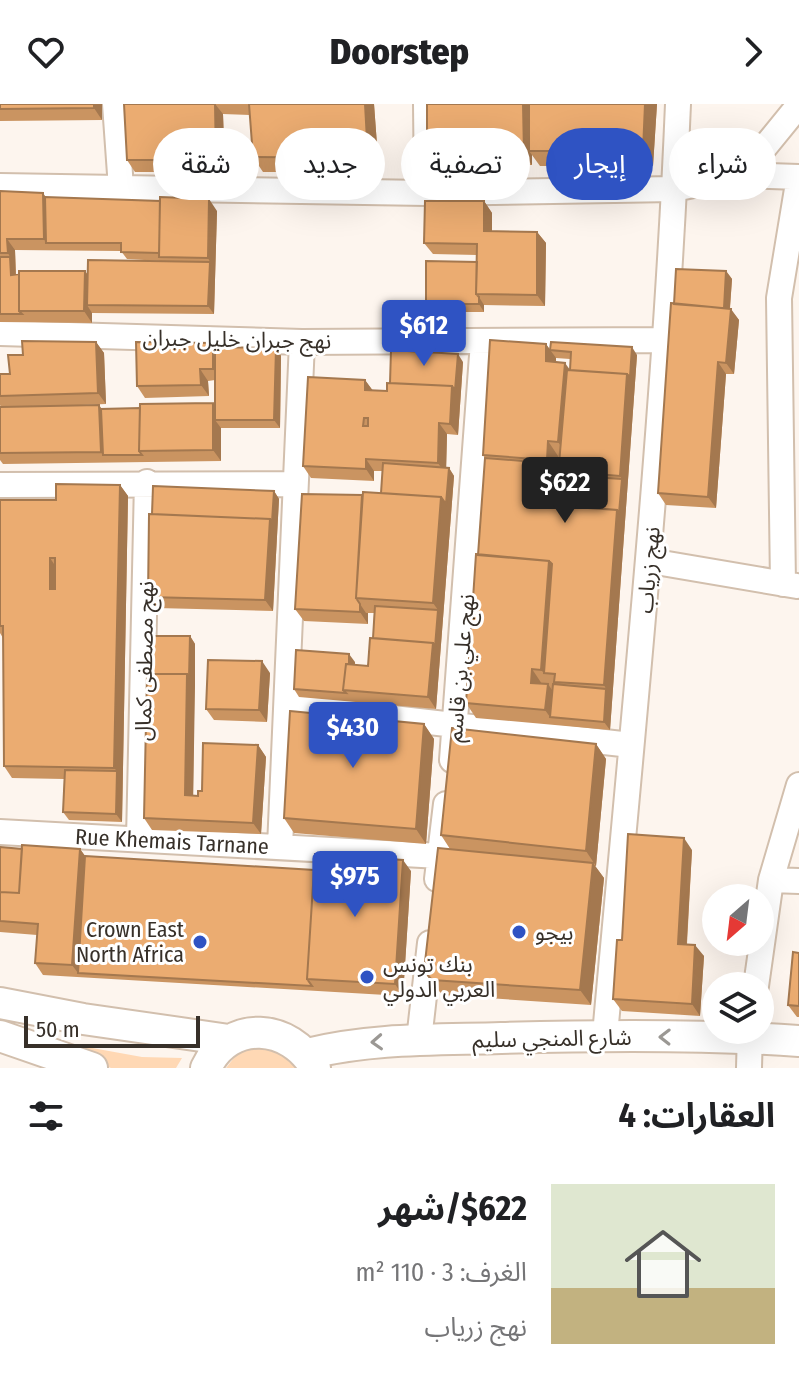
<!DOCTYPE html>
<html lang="ar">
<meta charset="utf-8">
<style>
:root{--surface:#fff;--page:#f6f6f6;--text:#202124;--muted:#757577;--line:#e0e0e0;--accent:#2f53c3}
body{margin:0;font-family:"Fira Sans Condensed","Noto Sans Arabic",sans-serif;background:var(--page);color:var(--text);direction:rtl;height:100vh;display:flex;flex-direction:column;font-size:30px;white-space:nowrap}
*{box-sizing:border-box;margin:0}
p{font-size:26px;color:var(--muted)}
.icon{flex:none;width:44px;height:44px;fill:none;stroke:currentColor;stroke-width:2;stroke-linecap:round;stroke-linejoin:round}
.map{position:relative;height:964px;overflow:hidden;direction:ltr}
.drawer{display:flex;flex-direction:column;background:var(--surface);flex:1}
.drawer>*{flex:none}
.banner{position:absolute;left:24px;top:24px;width:752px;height:72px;direction:rtl;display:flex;gap:16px}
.needle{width:52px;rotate:208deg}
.buttons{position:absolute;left:702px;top:780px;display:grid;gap:16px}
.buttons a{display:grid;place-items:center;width:72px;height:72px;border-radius:50%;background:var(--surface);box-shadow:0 8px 32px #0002;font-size:40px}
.scale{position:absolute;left:24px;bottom:20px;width:176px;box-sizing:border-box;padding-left:8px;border:4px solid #373029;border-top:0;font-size:22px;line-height:28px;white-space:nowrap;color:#373029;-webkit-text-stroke:6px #fff;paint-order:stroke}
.price{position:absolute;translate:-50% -68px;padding:0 18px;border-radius:8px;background:var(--accent);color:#fff;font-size:26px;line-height:52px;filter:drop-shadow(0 2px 4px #0008)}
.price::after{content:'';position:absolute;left:50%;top:48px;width:24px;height:18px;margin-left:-12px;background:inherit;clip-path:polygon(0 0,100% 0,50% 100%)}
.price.selected{background:#222;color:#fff}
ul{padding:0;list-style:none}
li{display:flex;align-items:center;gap:24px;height:200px;padding:0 24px}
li+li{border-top:2px solid var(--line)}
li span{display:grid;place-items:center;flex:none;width:224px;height:160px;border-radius:0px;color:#555}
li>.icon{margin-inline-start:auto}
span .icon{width:96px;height:96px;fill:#fffc;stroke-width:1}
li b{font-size:34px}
h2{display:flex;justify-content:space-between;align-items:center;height:96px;padding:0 24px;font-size:34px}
.pill{padding:0 28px;border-radius:36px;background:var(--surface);box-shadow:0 8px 32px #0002;font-size:28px;line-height:72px}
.pill.selected{background:var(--accent);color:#fff}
header{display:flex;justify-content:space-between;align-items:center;height:104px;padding:0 24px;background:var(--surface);font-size:36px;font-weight:800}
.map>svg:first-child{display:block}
.green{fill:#ffd8b4}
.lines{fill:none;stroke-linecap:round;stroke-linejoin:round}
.minor-casing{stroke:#d2bfad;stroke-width:28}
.major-casing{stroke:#d2bfad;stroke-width:34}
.minor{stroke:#fff;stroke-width:24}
.major{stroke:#fff;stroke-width:30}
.wall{fill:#ca9461;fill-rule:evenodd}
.shaded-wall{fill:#a4784f}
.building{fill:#ebac71;stroke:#a4784f;stroke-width:2;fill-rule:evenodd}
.oneway{stroke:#9b9894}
.poi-dot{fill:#2f53c3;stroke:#fff;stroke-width:3}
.labels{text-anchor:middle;stroke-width:6;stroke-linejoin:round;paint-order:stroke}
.street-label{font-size:22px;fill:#373029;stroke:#fff}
.poi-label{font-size:22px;fill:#373029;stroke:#fff;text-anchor:start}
</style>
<header><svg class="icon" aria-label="forward" viewBox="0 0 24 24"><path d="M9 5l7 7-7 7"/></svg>Doorstep<svg class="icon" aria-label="heart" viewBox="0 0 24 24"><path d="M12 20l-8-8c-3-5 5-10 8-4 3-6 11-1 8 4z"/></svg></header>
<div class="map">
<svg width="799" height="964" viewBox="0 0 799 964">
<rect width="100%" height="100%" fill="#fdf5ee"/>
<path class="green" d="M37,934L142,953L182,954L176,964H111Z
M250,943L279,944L303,964H226L237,950Z"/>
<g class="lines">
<g class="minor-casing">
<path id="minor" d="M115,0L121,84
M426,0L427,89
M742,71L799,1
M0,82L427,89L674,85L742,71L799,73
M0,229L302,238L666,236
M0,381L295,380
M650,457L797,482
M783,480L779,194L799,73
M287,602L631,641
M452,656L483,238
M0,728L440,752
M139,735L147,378
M280,743L302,238
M437,775L446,700
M771,776L799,777
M756,882L771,776L799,681
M605,931C633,621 665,311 678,0
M419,936L430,839
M749,964L750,926"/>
</g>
<g class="major-casing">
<path id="major" d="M0,899L83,915L229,936
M0,932L92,964
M307,950C371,934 436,936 501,934C600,931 700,930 799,937
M206,964C229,914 291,920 315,964"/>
</g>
<use href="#minor" class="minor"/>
<use href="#major" class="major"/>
</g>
<path class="wall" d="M0,0H102V16L0,17Z
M124,0H374L379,68H263L253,53L250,11L223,10L225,68H135L127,56Z
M657,0L653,62H540L532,51V61H435L427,50Z
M0,87L43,89L45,93L217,107L214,210L92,209V219L0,218ZM15,146L121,147L127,155L161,157L88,171L85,167L16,170Z
M484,97L492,109V127L537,128L546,139L545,202L484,201V208H432L426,200L477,158V151L433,150L424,139Z
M726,167L732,175L730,205L739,216L734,270H726L716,404L666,401L658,389L674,200Z
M96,238L104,249L106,300L56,302L99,301L101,305L215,303V276L208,277L209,292L145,294L137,282L215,243L276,244L281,252L280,324H221V357L3,360L0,356V303H1L0,301V270H10L23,251Z
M546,240L550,246L637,251L610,626L476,614L466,599L478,451L485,354L483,351ZM556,254L570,255V266L556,258Z
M463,258L458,331L447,330L446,364H449L454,372L436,605L299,593L294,585L355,558V561L368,562L373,534L374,509H368V520L304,517L295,505L362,391L381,389L383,367H374V377L311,374L303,362L365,276L372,286L387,287L390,279Z
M120,381L128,392L122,718L69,716L63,708L64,675L12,674L4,662L3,534L0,529V396H56Z
M274,387L279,395L273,507L157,504L148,493Z
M190,532L195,540L193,692H198L202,687L258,641L266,653L261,730L152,726L144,714L149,570Z
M270,569L267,618L214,616L206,605Z
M424,620L434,635L426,740L294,729L284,714Z
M596,640L606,655L596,762H595L604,774L591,901L443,891L434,882L424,867L450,745L441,731Z
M0,743L22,745H80L85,752L314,766L411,767L403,892L43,871L35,859L37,831L0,828Z
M692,746L687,840L704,852L700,912L622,907L613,895L622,836Z
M799,849V913H797L788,901Z"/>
<path class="shaded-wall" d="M94,0H102V16L94,4Z
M215,0L223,10L225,68L216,56Z
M365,0H374L379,68L368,54Z
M523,0H531L529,47L532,51V61L524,50Z
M645,0H657L653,62L643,47Z
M43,89L51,101L46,139L44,135Z
M209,95L217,107L214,210L208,202L210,158L208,154Z
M484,97L492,109V138L484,127Z
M537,128L546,139L545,202L537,191Z
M7,135L15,146L16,179L11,171L10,153L8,149Z
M85,167L93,179L87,201L92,209V219L84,207Z
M726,167L732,175L729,215L723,207Z
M479,193L484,201V208L479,200Z
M731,205L739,216L734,270L726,259Z
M96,238L104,249L106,300L98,289Z
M213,239L221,251V276L213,265Z
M546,240L556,254V272L546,257Z
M632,243L637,251L610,626L604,618L606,585L604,581L617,406L622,375L620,372L627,270Z
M276,244L281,252L280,324L274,316Z
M458,250L463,258L458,331L450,320L452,282Z
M718,258L726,270L716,404L708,393Z
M565,259L573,270L569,353L558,338Z
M200,265L208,277L209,292L201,281Z
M365,276L374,288L365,286Z
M213,299L221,311L215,316L221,324V357L213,346Z
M99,301L107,313L103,351L101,348Z
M439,319L447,330L446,371L438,359Z
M548,337L558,352L557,371L547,356Z
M366,355L374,367V377L366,365Z
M449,364L454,372L436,605L428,593L433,539L438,506L433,499L441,393Z
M559,367L567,378L565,405L556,401Z
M120,381L128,392L122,718L116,710L117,667L114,664Z
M274,387L279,395L273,507L265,496L270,415Z
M50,454L58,466V496L50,485Z
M549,457L560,472L544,569L541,566Z
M360,500L366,509H368V520L360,508Z
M190,532L195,540V582L189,574Z
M349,550L355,558L353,586H346Z
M262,557L270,569L267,618L259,606Z
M532,565L542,580L531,579Z
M187,570L195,582L193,703L185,691Z
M548,580L558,595L550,613L545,606Z
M424,620L434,635L426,740L416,725Z
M596,640L606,655L596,762L586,747Z
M258,641L266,653L261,730L253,719Z
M684,734L692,746L686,851L678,840Z
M80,745L88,756L78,869L72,861Z
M403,756L411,767L403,892L395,880Z
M593,759L604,774L591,901L580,886Z
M695,841L704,852L700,912L692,900Z"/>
<path class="building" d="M0,0H94V4L0,5Z
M124,0H215L216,56H127Z
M249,0H365L368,54L253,53Z
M427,0H523L524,50H427Z
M529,0H645L643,47H529Z
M0,87L43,89L44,135H7L8,149H0Z
M45,93L160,97L159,149L121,148V139H46Z
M160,93L209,95L208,154L159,153Z
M425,97H484V127L537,128V191L476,190L477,140L424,139Z
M0,153H10L11,171L19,170V207L22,210H0Z
M88,156L210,158L208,202L87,201Z
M426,157L477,158L476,190L479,193V200H426Z
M676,165L726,167L724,204L674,200Z
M19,167H85L84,207H19Z
M671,199L731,205L726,259L718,258L708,393L658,389Z
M490,236L546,240V257L565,259L558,338L548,337L547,356L483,351Z
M22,237L96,238L98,289L0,292V270H10L8,251H23Z
M136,238L213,239V265H200L201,281L137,282Z
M551,238L632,243L630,273L627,270L570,266L571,248L550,246Z
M215,243L276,244L274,316H215Z
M391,246L458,250L455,286L452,282L390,279Z
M567,266L627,270L620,372L559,367L556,401L617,406L604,581L554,578L555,570L544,569L552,460L549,457L478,451L485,354L559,360Z
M308,273L365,276V286L387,287V279L452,282L450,320L439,319L438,359L366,355V365L303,362ZM364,314H368V322H363Z
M213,299V346L139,347L140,300Z
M99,301L101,348L0,349V303Z
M140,304L139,347L142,351H103L101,305Z
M383,359L449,364L446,400L441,393L381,389Z
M561,371L622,375L619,409L617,406L559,402Z
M56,380L120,381L114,664L4,662L3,522H0V396H56ZM50,454H55V485H50Z
M153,382L274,387L272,418L270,415L152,410Z
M363,388L441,393L433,499L356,494Z
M302,390L362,391L356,494L360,500V508L295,505Z
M149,410L270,415L265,496L148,493Z
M476,450L549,457L541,566L532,565L531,579L548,580L545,606L466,599Z
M375,502L438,506L435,543L433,539L373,534Z
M150,532H190L189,574L187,570H149Z
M370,534L433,539L428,593L343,586L346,560L368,562Z
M296,546L349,550V560H346L343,586L346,589L294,585Z
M208,556L262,557L259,606L206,605Z
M147,570H187L185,691L198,692V687H202L203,639L258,641L253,719L144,714Z
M553,580L606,585L604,618L550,613Z
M290,607L424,620L416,725L284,714Z
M452,624L596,640L586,747L441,731Z
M65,666L117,667L116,710L63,708Z
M628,730L684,734L678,840L695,841L692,900L613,895L617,836H622Z
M22,741L80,745L72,861L35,859L38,820L0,817V788L19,789Z
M0,743L22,745L19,789L0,788Z
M438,744L593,759L580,886L432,876L424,867Z
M315,750L403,756L395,880L307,875Z
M85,752L314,766L307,875L312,882L78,869Z
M793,848L799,849V902L788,901Z"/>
<defs><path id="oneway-chevron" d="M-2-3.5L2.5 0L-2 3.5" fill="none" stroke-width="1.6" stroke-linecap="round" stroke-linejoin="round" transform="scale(2)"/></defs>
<g class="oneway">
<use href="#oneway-chevron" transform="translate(665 933) rotate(-179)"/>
<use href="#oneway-chevron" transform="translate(377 938) rotate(177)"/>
</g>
<g class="poi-dot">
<circle cx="519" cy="828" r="8"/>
<circle cx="200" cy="838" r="8"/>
<circle cx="367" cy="873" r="8"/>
</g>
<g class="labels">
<g class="street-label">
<text transform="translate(237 235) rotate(1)" y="8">نهج جبران خليل جبران</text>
<text transform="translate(648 466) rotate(-85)" y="8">نهج زرياب</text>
<text transform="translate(144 557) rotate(-89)" y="8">نهج مصطفى كمال</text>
<text transform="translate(460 564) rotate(-85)" y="8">نهج علي بن قاسم</text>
<text transform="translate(172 737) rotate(3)" y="8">Rue Khemais Tarnane</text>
<text transform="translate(552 934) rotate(-1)" y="8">شارع المنجي سليم</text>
</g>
<g class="poi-label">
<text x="184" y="833" text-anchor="end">Crown East<tspan x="184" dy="25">North Africa</tspan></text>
<text x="535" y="836">بيجو</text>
<text x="383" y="868">بنك تونس<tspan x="383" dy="25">العربي الدولي</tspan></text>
</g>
</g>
</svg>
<div class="buttons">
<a><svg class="needle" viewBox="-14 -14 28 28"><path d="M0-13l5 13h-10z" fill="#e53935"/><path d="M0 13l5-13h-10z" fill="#757577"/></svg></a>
<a><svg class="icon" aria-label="layers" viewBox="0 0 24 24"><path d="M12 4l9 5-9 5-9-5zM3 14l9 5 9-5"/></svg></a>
</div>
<div class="scale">50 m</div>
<b class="price" style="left:424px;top:264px">$612</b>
<b class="price selected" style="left:565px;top:421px">$622</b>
<b class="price" style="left:353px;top:666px">$430</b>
<b class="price" style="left:355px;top:815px">$975</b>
<div class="banner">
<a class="pill">شراء</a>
<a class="pill selected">إيجار</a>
<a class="pill">تصفية</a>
<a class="pill">جديد</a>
<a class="pill">شقة</a>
</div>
</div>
<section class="drawer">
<h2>العقارات: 4<svg class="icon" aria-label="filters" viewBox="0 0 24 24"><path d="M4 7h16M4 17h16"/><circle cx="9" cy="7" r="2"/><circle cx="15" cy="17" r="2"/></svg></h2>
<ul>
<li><span style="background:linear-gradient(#dfe7d0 65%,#c2b280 0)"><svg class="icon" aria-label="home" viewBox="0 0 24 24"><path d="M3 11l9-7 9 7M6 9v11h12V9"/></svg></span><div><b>$622/شهر</b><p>الغرف: 3 · 110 m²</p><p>نهج زرياب</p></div></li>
</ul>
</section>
